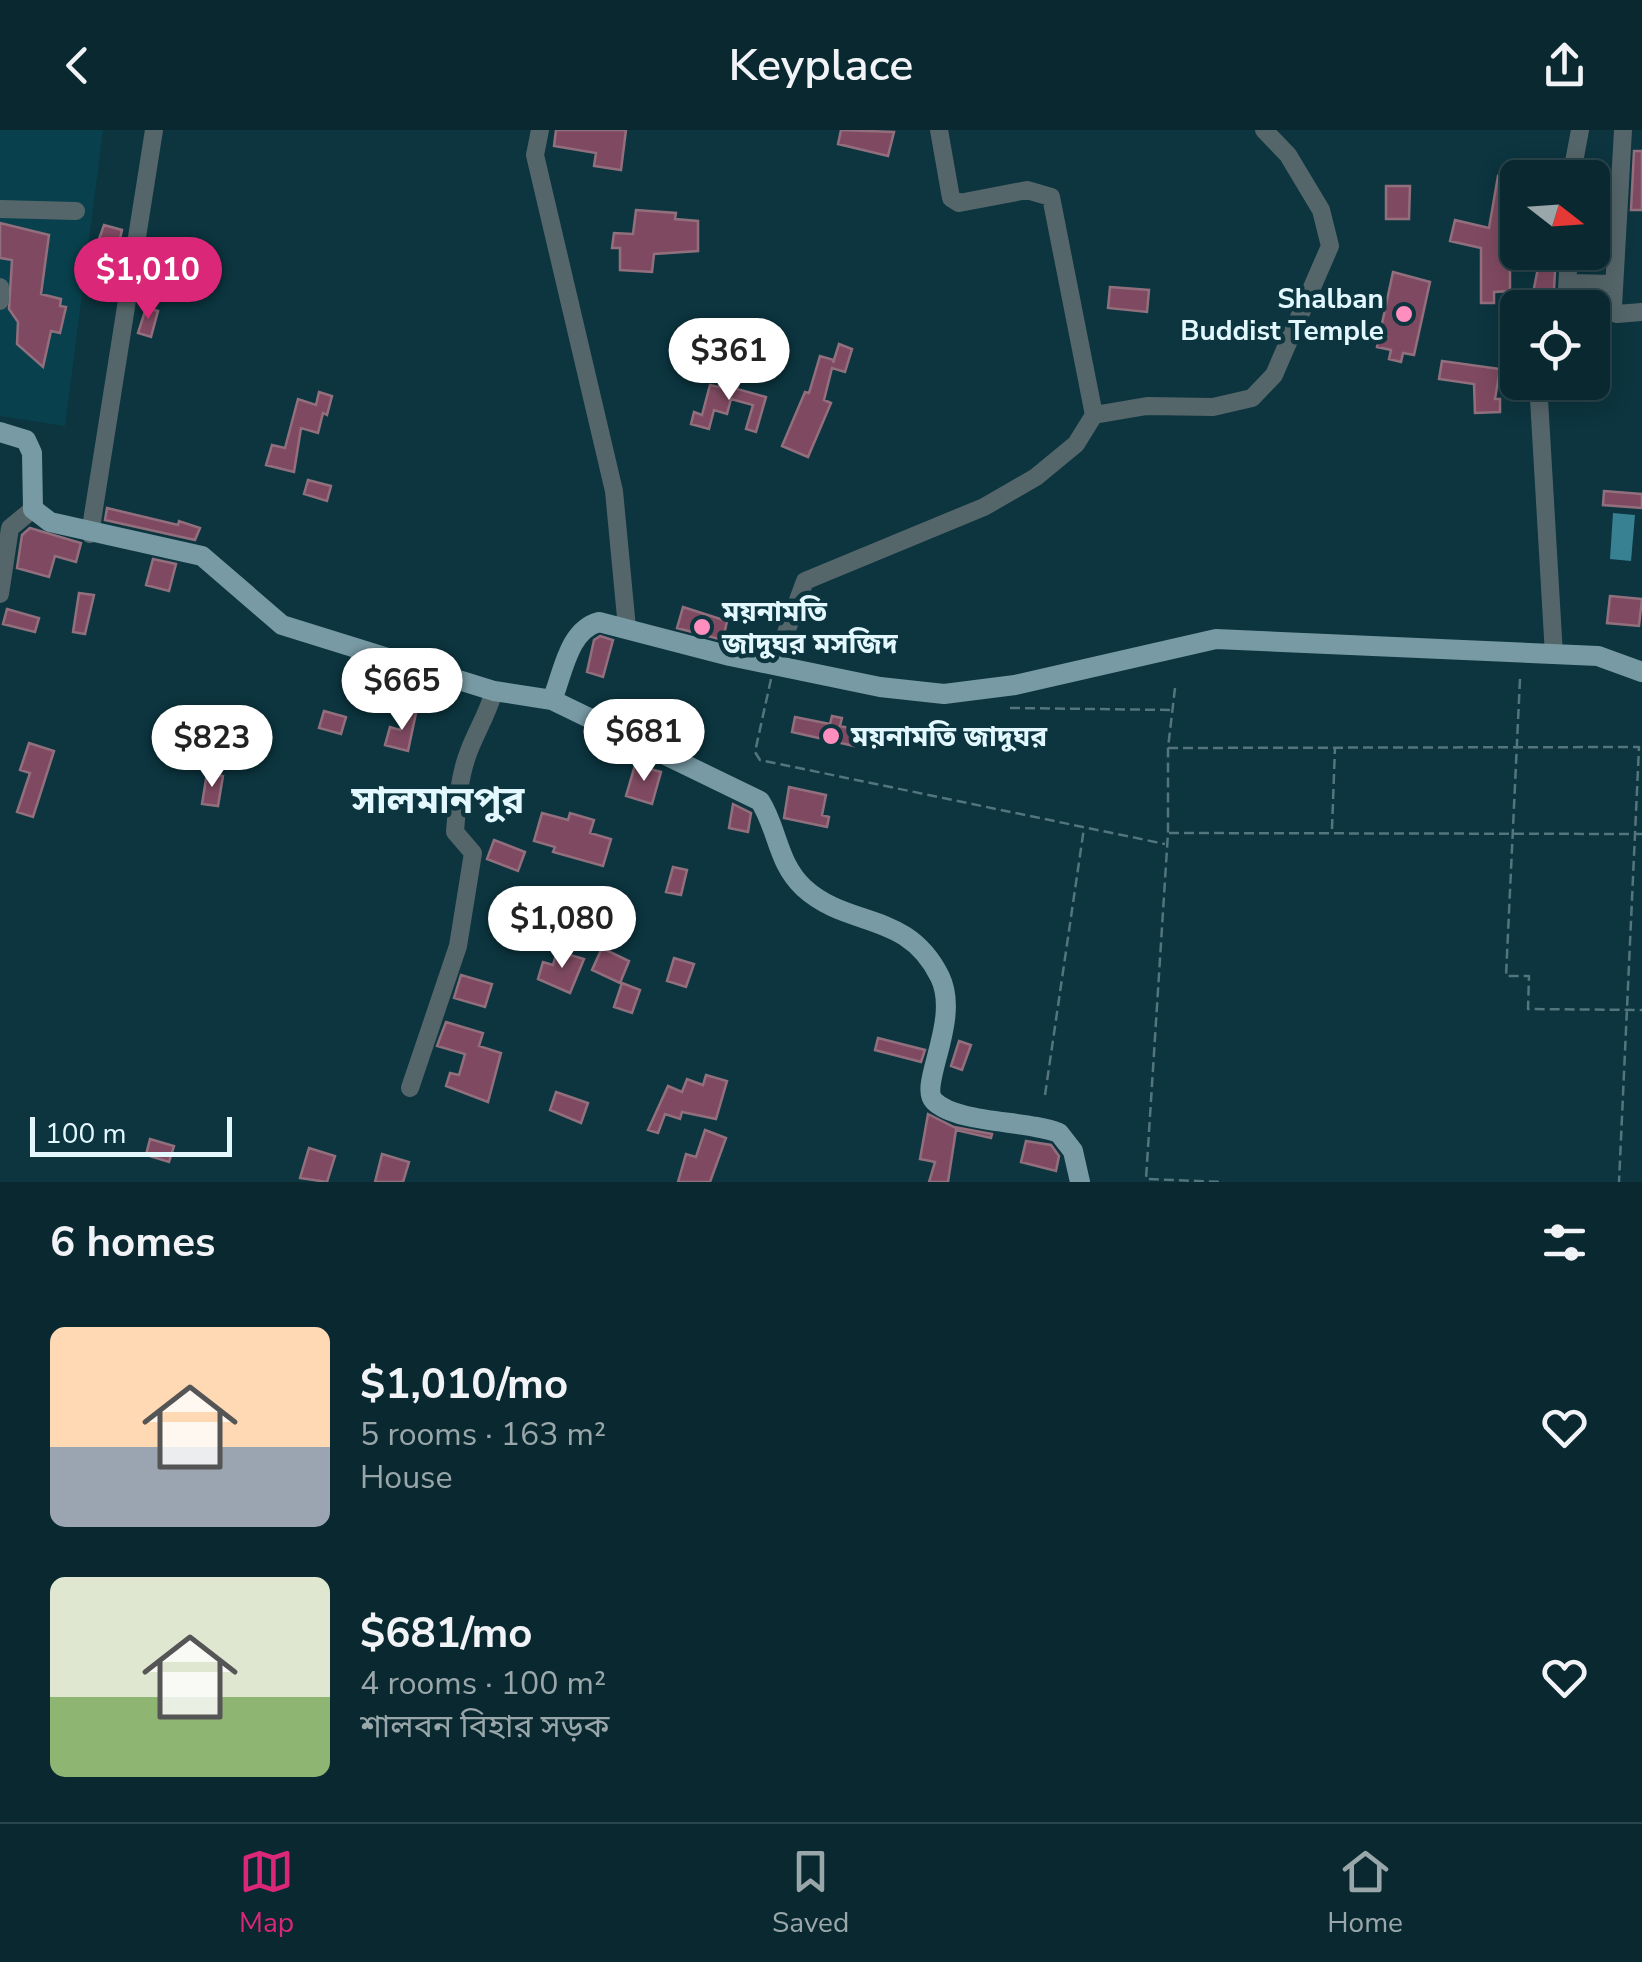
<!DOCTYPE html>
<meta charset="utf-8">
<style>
:root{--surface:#09282f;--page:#17343b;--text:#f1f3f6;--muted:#99a6aa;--line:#29444b;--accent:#db2777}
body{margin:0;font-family:"Nunito Sans","Noto Sans Bengali",sans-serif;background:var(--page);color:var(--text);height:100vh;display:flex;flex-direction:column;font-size:38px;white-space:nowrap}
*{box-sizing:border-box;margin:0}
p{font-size:32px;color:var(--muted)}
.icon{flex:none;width:55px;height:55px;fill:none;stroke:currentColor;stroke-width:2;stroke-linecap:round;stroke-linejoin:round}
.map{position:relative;height:1052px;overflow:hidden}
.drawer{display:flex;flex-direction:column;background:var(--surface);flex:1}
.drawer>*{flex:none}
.needle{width:65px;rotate:107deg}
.fabs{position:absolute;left:1500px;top:30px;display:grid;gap:20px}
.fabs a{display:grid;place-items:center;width:110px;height:110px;border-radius:15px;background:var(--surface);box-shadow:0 5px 25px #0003,0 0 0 2px var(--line);font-size:50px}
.scale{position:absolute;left:30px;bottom:25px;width:202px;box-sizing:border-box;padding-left:10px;border:5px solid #e2f8fe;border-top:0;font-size:28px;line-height:35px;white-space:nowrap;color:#e2f8fe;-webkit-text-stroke:8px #0c353f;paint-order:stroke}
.price{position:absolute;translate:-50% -85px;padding:0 22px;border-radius:35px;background:#fff;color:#222;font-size:32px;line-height:65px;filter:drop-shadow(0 2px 5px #0008)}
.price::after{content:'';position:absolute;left:50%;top:60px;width:30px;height:22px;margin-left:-15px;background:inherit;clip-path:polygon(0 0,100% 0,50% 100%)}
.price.active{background:var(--accent);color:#fff}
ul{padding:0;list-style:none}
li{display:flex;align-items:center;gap:30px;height:250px;padding:0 50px}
li span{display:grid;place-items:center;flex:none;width:280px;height:200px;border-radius:15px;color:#555}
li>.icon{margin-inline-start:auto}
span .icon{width:120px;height:120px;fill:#fffc;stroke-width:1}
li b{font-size:42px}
h2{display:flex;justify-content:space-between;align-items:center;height:120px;padding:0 50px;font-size:42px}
header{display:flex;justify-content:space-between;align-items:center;height:130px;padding:0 50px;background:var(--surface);font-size:45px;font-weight:600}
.tabs{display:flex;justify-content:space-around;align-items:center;height:140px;border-top:2px solid var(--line);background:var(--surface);font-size:28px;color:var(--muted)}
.tabs a{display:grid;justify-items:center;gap:5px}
.tabs .active{color:var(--accent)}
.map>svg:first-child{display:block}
.built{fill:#08414d}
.water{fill:#388193}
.building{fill:#7f4a61;stroke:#926f7d;stroke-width:2.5}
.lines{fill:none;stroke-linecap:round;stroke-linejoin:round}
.path{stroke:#52757e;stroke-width:2.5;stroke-dasharray:10 5;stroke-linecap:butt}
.minor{stroke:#55666a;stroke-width:18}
.major{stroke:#789aa4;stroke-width:20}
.poi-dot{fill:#fd8ebe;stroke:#0c353f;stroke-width:4}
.labels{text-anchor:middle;stroke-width:9;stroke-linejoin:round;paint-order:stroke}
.poi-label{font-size:28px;font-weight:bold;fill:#e2f8fe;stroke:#0c353f;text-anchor:start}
.district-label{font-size:38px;font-weight:bold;fill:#e2f8fe;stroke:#0c353f}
</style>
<header><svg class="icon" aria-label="back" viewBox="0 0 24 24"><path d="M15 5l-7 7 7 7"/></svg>Keyplace<svg class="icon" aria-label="share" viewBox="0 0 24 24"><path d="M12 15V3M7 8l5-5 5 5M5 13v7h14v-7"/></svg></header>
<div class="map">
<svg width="1642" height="1052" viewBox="0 0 1642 1052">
<rect width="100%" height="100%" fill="#0c353f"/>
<path class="built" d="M0,0H103L65,296L0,286Z"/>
<path class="water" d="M1613,383L1635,385L1631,431L1610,429Z"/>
<path class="building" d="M556,0H626L621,40L594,36L596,23L554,16Z
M841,0L894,2L888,26L838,14Z
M1634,21H1642V80H1631Z
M1498,46L1515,51L1507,77L1518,79V116L1510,115V161L1494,162V173H1481V118L1450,111L1455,90L1489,98Z
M1386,56H1410L1409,89H1386Z
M636,80L676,83L675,89L698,91V121L654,124L652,142L620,140V118H612L614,103L633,104Z
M0,93L49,105L41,164L61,169L60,176L66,177L60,203L51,201L43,237L17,214L18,192L9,179L12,130L0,128Z
M104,95L122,100L114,135L92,129Z
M1541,123L1556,124L1554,160L1549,178H1530Z
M1393,142L1430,152L1414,225L1403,223L1401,232L1389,229L1391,220L1377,217Z
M1110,157L1149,160L1147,182L1108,178Z
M146,178L158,181L151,207L138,203Z
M839,214L852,219L845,242L832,238L824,270L831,273L808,327L782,316L805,262L809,263L820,226L834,230L833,233Z
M1442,231L1500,239L1495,269H1500V282L1475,283L1474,254L1439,249Z
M723,244L740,248L737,259L766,267L756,302L746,299L753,275L731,269L727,284L714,280L709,299L691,294L694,282L702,285L710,255L719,257Z
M319,262L332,266L327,285L323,283L318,303L301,298L294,342L266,335L272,315L285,318L298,269L316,275Z
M308,350L331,356L327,371L304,364Z
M1604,361L1642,364V378L1603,375Z
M107,378L178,395L179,391L200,398L195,410L105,390Z
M30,398L81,413L76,432L55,426L49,447L17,438L22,405Z
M153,429L176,434L169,461L146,455Z
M79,463L94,465L85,504L73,502Z
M1610,466L1642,469L1639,496L1607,493Z
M683,477L727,491L723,510L677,498Z
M7,479L39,488L35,502L3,494Z
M600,506L613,510L603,547L587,542L594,510Z
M211,579L217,608L226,606L228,619L198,623L192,582Z
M406,580L416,583L408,621L385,615L390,597L400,600Z
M324,581L346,587L341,604L319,598Z
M832,586L842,588L840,596L858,600L854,616L792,602L795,587L830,594Z
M29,613L54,621L33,687L17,682L30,643L20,640Z
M635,635L661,642L652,674L626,666Z
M207,643L223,646L218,676L202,674Z
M789,657L826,665L822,685L829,687L827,697L784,688Z
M733,674L751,683L748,702L729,698Z
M542,683L568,690L570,683L594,690L590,703L611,709L603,736L553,722L555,717L534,711Z
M494,710L525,722L518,741L487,729Z
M673,737L687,740L681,765L666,762Z
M602,818L629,831L620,853L592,840Z
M557,821L584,829L570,863L538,849L543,832L553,835Z
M674,828L694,834L686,857L667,851Z
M461,845L492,854L485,877L454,868Z
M622,853L640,860L632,883L614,877Z
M446,892L483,903L479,916L501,923L488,972L446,956L450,943L459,945L465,924L437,916Z
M878,908L925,920L921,932L875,920Z
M959,911L971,915L962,940L951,936Z
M706,945L727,951L716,989L682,982L680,989L665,984L658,1003L648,1000L668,956L682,962L687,949L703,955Z
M556,962L588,973L581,993L550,980Z
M928,984L954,997L992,1004L991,1008L956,1000L948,1052H929L935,1032L920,1029Z
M705,1000L726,1008L710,1052H678L686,1024L696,1027Z
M150,1009L174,1016L169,1032L146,1025Z
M1026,1011L1051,1015L1059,1026L1056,1041L1021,1032Z
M309,1018L335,1026L327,1052L300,1048Z
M382,1024L409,1032L403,1052H375Z"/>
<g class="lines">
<path class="path" d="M771,549L755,622L760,630L1165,714
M1520,549L1506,846H1529L1528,879L1642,880
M1175,558L1168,618V703L1146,1049L1224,1052
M1010,578L1171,580
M1168,618L1639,617L1619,1052
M1332,699L1335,617
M1169,703L1642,704
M1045,965L1084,698"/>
<path class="minor" d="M540,0L535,25L614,361L627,498
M1623,0L1613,176L1617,184L1642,182
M1571,48L1580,0
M0,79L76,81
M1570,153L1614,154
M0,157V171
M1566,178L1569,122
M1538,252L1554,525
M1094,285L1147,276L1213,277L1252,268L1274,245L1330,116L1321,80L1288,25L1264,0
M90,404L154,0
M0,464L10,398L33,379
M774,535L805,451L984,377L1036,347L1076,314L1094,285L1051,67L1027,60L959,73L951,68L939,0
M410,958L458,816L473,723L455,702C457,676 459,646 469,621C477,600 488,583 494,561"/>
<path class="major" d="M0,302L26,310L32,323L33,379L50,392L202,426L282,495L494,561L552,570L760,671C778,699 777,733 804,758C849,799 907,780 940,847C961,891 918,955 934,971C957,994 1028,990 1059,1003L1073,1021L1080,1052
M552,570C563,544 568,500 599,492L730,526L880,557L944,564L1015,555L1216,509L1598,526L1642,542"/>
</g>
<g class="poi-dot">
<circle cx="1404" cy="184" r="10"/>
<circle cx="702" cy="497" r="10"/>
<circle cx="831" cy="606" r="10"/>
</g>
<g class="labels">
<g class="poi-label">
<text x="1384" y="178" text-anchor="end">Shalban<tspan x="1384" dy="32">Buddist Temple</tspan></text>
<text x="722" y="491">ময়নামতি<tspan x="722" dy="32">জাদুঘর মসজিদ</tspan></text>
<text x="851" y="616">ময়নামতি জাদুঘর</text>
</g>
<g class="district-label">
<text x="438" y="683">সালমানপুর</text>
</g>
</g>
</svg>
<div class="fabs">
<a><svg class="needle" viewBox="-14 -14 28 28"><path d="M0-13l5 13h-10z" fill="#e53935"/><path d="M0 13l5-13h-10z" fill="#99a6aa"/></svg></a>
<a><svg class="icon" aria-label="locate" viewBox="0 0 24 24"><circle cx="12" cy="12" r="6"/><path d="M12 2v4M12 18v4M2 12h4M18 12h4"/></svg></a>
</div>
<div class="scale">100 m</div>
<b class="price active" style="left:148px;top:192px">$1,010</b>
<b class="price" style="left:729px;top:273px">$361</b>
<b class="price" style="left:402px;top:603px">$665</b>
<b class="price" style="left:644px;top:654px">$681</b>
<b class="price" style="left:212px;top:660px">$823</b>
<b class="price" style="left:562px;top:841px">$1,080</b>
</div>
<section class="drawer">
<h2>6 homes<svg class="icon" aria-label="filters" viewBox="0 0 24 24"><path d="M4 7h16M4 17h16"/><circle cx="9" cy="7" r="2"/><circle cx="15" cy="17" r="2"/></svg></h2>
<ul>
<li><span style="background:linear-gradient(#ffd9b3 60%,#9aa5b1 0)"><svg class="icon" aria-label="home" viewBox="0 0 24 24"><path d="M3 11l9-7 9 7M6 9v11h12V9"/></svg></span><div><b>$1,010/mo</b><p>5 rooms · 163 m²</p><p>House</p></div><svg class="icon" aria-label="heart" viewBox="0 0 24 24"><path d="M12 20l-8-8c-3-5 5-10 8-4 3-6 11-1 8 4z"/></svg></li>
<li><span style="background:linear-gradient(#dfe7d0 60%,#8fb573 0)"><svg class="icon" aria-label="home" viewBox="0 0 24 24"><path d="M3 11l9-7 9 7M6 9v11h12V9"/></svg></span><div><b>$681/mo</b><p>4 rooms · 100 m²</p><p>শালবন বিহার সড়ক</p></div><svg class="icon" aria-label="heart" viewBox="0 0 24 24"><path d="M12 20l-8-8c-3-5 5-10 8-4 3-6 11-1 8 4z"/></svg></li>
</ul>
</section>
<nav class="tabs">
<a class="active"><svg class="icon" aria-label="map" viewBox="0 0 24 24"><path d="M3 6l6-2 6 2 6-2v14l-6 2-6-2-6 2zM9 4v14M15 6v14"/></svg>Map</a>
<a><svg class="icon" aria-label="saved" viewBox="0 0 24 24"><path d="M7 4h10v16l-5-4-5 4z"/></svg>Saved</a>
<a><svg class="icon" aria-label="home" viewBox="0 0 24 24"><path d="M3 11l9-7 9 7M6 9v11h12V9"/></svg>Home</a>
</nav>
